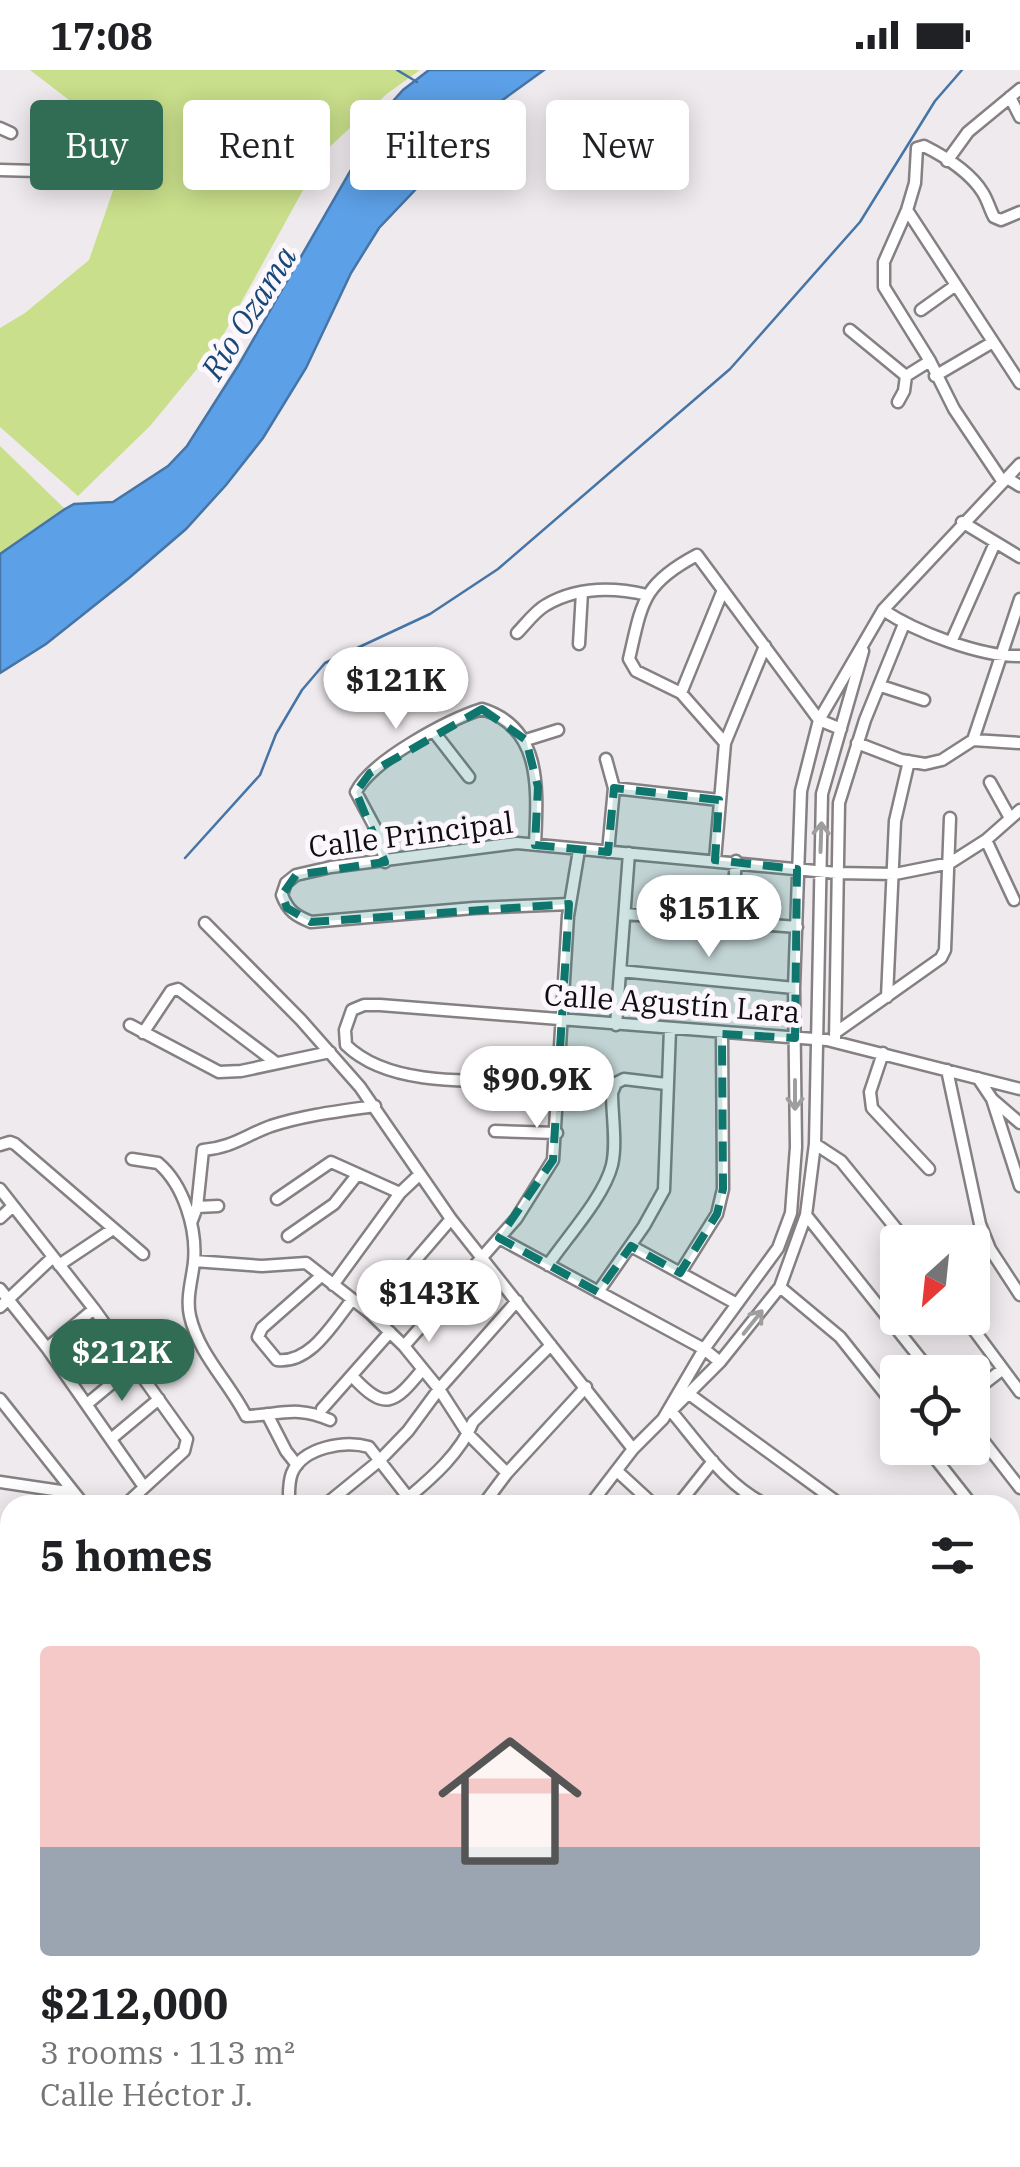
<!DOCTYPE html>
<meta charset="utf-8">
<style>
:root{--surface:#fff;--page:#f2f2f2;--text:#202124;--muted:#757577;--accent:#316c55}
body{margin:0;font-family:"IBM Plex Serif",serif;background:var(--page);color:var(--text);height:100vh;display:flex;flex-direction:column;font-size:38px;white-space:nowrap}
*{box-sizing:border-box;margin:0}
p{font-size:32px;color:var(--muted)}
.icon{flex:none;width:55px;height:55px;fill:none;stroke:currentColor;stroke-width:2;stroke-linecap:round;stroke-linejoin:round}
.map{position:relative;flex:1;overflow:hidden}
.side{position:absolute;left:0px;top:1425px;width:1020px;height:672px;display:flex;flex-direction:column;background:var(--surface);border-radius:30px 30px 0 0;box-shadow:0 5px 25px #0003}
.side>*{flex:none}
.top-card{position:absolute;left:30px;top:30px;width:960px;height:90px;display:flex;gap:20px}
.needle{width:65px;rotate:207deg}
.controls{position:absolute;left:880px;top:1155px;display:grid;gap:20px}
.controls a{display:grid;place-items:center;width:110px;height:110px;border-radius:10px;background:var(--surface);box-shadow:0 5px 25px #0003;font-size:50px}
.price{position:absolute;translate:-50% -85px;padding:0 22px;border-radius:35px;background:#fff;color:#222;font-size:32px;line-height:65px;filter:drop-shadow(0 2px 5px #0008)}
.price::after{content:'';position:absolute;left:50%;top:60px;width:30px;height:22px;margin-left:-15px;background:inherit;clip-path:polygon(0 0,100% 0,50% 100%)}
.price.on{background:var(--accent);color:#fff}
ul{padding:0;list-style:none}
li{display:grid;align-content:center;gap:20px;height:530px;padding:0 40px}
li span{display:grid;place-items:center;height:310px;border-radius:10px;color:#555}
li>.icon{margin-inline-start:auto}
span .icon{width:180px;height:180px;fill:#fffc;stroke-width:1}
li b{font-size:42px}
h2{display:flex;justify-content:space-between;align-items:center;height:120px;padding:0 40px;font-size:42px}
.tag{padding:0 35px;border-radius:10px;background:var(--surface);box-shadow:0 5px 25px #0003;font-size:35px;line-height:90px}
.tag.on{background:var(--accent);color:#fff}
.status{display:flex;justify-content:space-between;align-items:center;height:70px;padding:0 50px;background:var(--surface);direction:ltr}
.status svg{height:28px;fill:currentColor}
.map>svg:first-child{display:block}
.green{fill:#c9df8b}
.water{fill:#5ca0e7;stroke:#4574a6;stroke-width:2.5}
.lines{fill:none;stroke-linecap:round;stroke-linejoin:round}
.stream{stroke:#4574a6;stroke-width:2.5}
.minor-casing{stroke:#848083;stroke-width:15}
.minor{stroke:#fff;stroke-width:10}
.oneway{stroke:#9f9e9f}
.marked{fill:#0f766e;fill-opacity:0.2;stroke:#0f766e;stroke-width:8;stroke-dasharray:20 12;stroke-linejoin:round}
.labels{text-anchor:middle;stroke-width:10;stroke-linejoin:round;paint-order:stroke}
.street-label{font-size:30px;fill:#0f0d0f;stroke:#fcf7fc}
.water-label{font-size:32px;font-style:italic;fill:#184877;stroke:#fcf7fc}
</style>
<div class="status"><b>17:08</b><svg viewBox="0 0 49 12"><path d="M0 12V9h3v3zM5 12V6h3v6zM10 12V3h3v9zM15 12V0h3v12zM26 1h20v11H26zM47 4h2v5h-2z"/></svg></div>
<div class="map">
<svg width="1020" height="2097" viewBox="0 0 1020 2097">
<rect width="100%" height="100%" fill="#efeaee"/>
<path class="green" d="M30,0H420L388,23L324,82L220,271L150,356L78,426L0,357V258L25,243L89,190L116,112L82,40Z
M0,376L65,439L0,484Z"/>
<path class="water" d="M429,0H544L497,34L379,158L351,203L306,298L263,368L226,415L186,459L129,508L46,574L0,603V484L65,439L74,434L113,432L168,396L187,376L238,296L386,39L403,20Z"/>
<g class="lines">
<path class="stream" d="M397,0L417,12
M185,788L260,705L276,664L302,620L325,593L430,544L498,499L730,299L860,152L935,31L962,0"/>
<g class="minor-casing">
<path id="minor" d="M1010,27L1020,47
M0,58L11,63
M947,91L968,62L1020,19
M0,100L38,101
M907,140L1020,313
M921,240L956,215
M850,260L906,306L930,291
M935,306L993,272
M898,332L904,321L906,306
M1007,408L1020,416
M1003,412L954,339L930,291L884,217V192L907,140L915,113L917,78L924,76C944,86 971,103 983,123C988,131 990,140 994,147L1001,150L1020,142
M962,452L1020,487
M883,540C916,562 981,587 1020,586
M517,563C526,554 535,541 546,535C577,517 613,517 647,525
M952,570L995,473
M579,574L582,522
M881,616L924,630
M681,623L723,520
M434,662L469,707
M526,670L558,660
M973,670L1020,529
M725,673L681,623L636,601L629,589C642,533 642,514 697,485L819,650L841,659
M857,673L901,690L925,694L942,690L973,670L1020,673
M606,689L614,718L608,782
M990,712L1010,748
M614,718L719,730
M986,770L1014,830
M715,790L725,673L765,576
M385,792L379,765L356,722C372,690 448,650 482,639C544,658 537,723 535,775
M570,834L474,838L311,852C296,846 288,841 282,825L286,813L296,805L331,797L517,773L837,803L895,804L950,793L986,770L1020,740
M625,844L797,857
M731,852L736,791
M205,853L301,950L360,1017L451,1149L633,1379
M620,901L794,918
M887,927L895,751L909,691
M130,955L219,1002L241,1001L330,982
M616,955L629,783
M143,963L171,921L178,919L275,992
M835,963L941,888L945,880L950,748
M835,971L839,733L865,650L904,554
M346,975L345,960L352,940L364,935H380L827,970L1020,1019
M346,975C395,1023 496,1008 560,1010
M883,983L870,1022L872,1038L929,1099
M947,1000L980,1154L990,1179L1020,1225
M978,1008L992,1029L1020,1116
M992,1029L1020,1053
M495,1061L557,1063
M815,1074L841,1091L907,1172
M0,1075L10,1072L15,1074L143,1184
M132,1089L158,1093C184,1115 197,1159 194,1192C192,1210 186,1228 190,1246C199,1285 229,1312 246,1346C280,1345 296,1335 330,1350
M0,1119L94,1239L187,1369L184,1381L125,1435
M277,1129L331,1092L400,1123
M197,1137L218,1136
M806,1145L931,1302
M0,1148L13,1136
M191,1153L197,1137L203,1080C231,1078 246,1065 271,1056C305,1045 340,1041 375,1036
M288,1166L334,1134L357,1105
M499,1168L516,1149L553,1090L568,846L579,780
M631,1176L737,1234
M194,1191L262,1196L306,1193L370,1243L404,1276L439,1319L468,1364L507,1403
M59,1195L113,1159
M548,1195C567,1167 604,1127 612,1095C617,1073 612,1046 612,1023L616,1013L624,1009L666,1014
M680,1203L717,1144L723,1119L722,964
M320,1207L262,1258L258,1267L277,1290C311,1294 333,1253 352,1230
M333,1215L400,1123L419,1105
M780,1217L840,1267L898,1340
M0,1219L47,1278L144,1417
M598,1222L644,1156L664,1120L670,959
M0,1237L53,1187
M370,1243L451,1149
M965,1248L1020,1322
M404,1276L499,1168L704,1279L720,1292
M47,1278L94,1239
M352,1306C385,1342 394,1334 422,1300
M972,1323L1003,1299
M689,1324L841,1435
M0,1329L84,1435
M87,1334L134,1295
M322,1339L390,1262
M671,1341L720,1292L780,1217L806,1145L815,1074L822,724L863,581
M671,1341C699,1374 727,1417 767,1435
M267,1344L286,1381L297,1395
M972,1356L1020,1418
M111,1369L159,1329
M927,1378L972,1435
M617,1401L654,1435
M0,1412L74,1423
M409,1427C433,1407 461,1382 473,1352L551,1275
M289,1435C289,1425 288,1413 292,1403C303,1377 345,1370 369,1377L414,1435
M325,1435L379,1391L408,1361L439,1319L517,1231
M483,1435L507,1403L586,1317
M590,1435L633,1379L663,1349L704,1279L778,1178L791,1143L796,1077L794,918L801,721L819,650L883,540L1020,394
M678,1435L713,1391
M0,1478L10,1479
M1010,1483L1020,1496
M0,1547L10,1548
M1010,1585L1020,1592
M0,1612L10,1614
M1010,1652L1020,1653
M0,1680L10,1682
M1010,1712L1020,1713
M8,1749L10,1736
M0,1796L10,1771
M0,1816L10,1822
M1017,1865L1020,1782
M0,1902L10,1907
M1011,1966L1014,1931L1020,1920
M0,1980L10,1985
M0,2046L10,2051
M1010,2064L1020,2069
M87,2088L105,2097
M370,2088L389,2097
M598,2088L621,2097
M746,2088L771,2097
M797,2088L805,2097
M912,2088L933,2097
M238,2091L251,2097
M8,2097L13,2088
M77,2097L82,2088
M158,2097L164,2088
M405,2097L410,2088
M496,2097L497,2088
M660,2097L667,2088
M887,2097L893,2088"/>
</g>
<use href="#minor" class="minor"/>
</g>
<defs><path id="oneway-shaft" d="M-6 0H5M1.5-3L5.5 0L1.5 3" fill="none" stroke-width="1.6" stroke-linecap="round" stroke-linejoin="round" transform="scale(2.5)"/></defs>
<g class="oneway">
<use href="#oneway-shaft" transform="translate(821 767) rotate(-88)"/>
<use href="#oneway-shaft" transform="translate(795 1025) rotate(90)"/>
<use href="#oneway-shaft" transform="translate(753 1252) rotate(-51)"/>
</g>
<path class="marked" d="M482,639L526,670L538,717L535,775L608,782L614,718L719,730L715,790L797,799L795,968L722,964L723,1119L717,1144L680,1203L631,1176L598,1222L499,1168L553,1090L569,834L311,852L287,838L282,825L296,805L385,792L356,722L370,703Z"/>
<g class="labels">
<g class="street-label">
<text transform="translate(411 765) rotate(-7)" y="10">Calle Principal</text>
<text transform="translate(672 934) rotate(4)" y="10">Calle Agustín Lara</text>
</g>
<g class="water-label">
<text transform="translate(249 243) rotate(-58)" y="11">Río Ozama</text>
</g>
</g>
</svg>
<div class="controls">
<a><svg class="needle" viewBox="-14 -14 28 28"><path d="M0-13l5 13h-10z" fill="#e53935"/><path d="M0 13l5-13h-10z" fill="#757577"/></svg></a>
<a><svg class="icon" aria-label="locate" viewBox="0 0 24 24"><circle cx="12" cy="12" r="6"/><path d="M12 2v4M12 18v4M2 12h4M18 12h4"/></svg></a>
</div>
<b class="price" style="left:396px;top:662px">$121K</b>
<b class="price" style="left:709px;top:890px">$151K</b>
<b class="price" style="left:537px;top:1061px">$90.9K</b>
<b class="price" style="left:429px;top:1275px">$143K</b>
<b class="price on" style="left:122px;top:1334px">$212K</b>
<div class="top-card">
<a class="tag on">Buy</a>
<a class="tag">Rent</a>
<a class="tag">Filters</a>
<a class="tag">New</a>
</div>
<section class="side">
<h2>5 homes<svg class="icon" aria-label="filters" viewBox="0 0 24 24"><path d="M4 7h16M4 17h16"/><circle cx="9" cy="7" r="2"/><circle cx="15" cy="17" r="2"/></svg></h2>
<ul>
<li><span style="background:linear-gradient(#f6c9c9 65%,#9aa5b1 0)"><svg class="icon" aria-label="home" viewBox="0 0 24 24"><path d="M3 11l9-7 9 7M6 9v11h12V9"/></svg></span><div><b>$212,000</b><p>3 rooms · 113 m²</p><p>Calle Héctor J.</p></div></li>
</ul>
</section>
</div>
